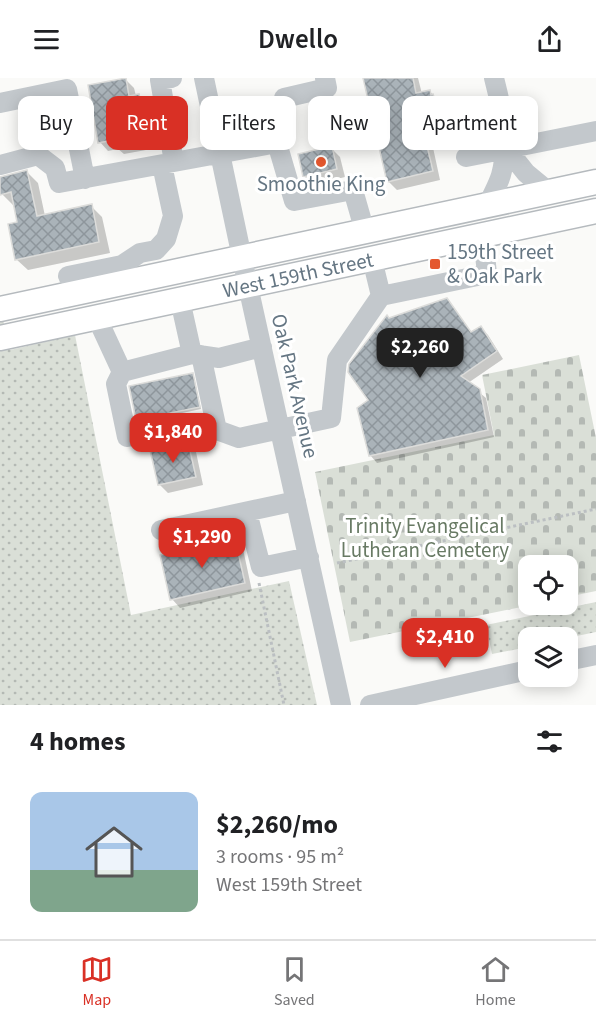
<!DOCTYPE html>
<meta charset="utf-8">
<style>
:root{--surface:#fff;--page:#f2f2f2;--text:#202124;--muted:#757577;--line:#e0e0e0;--accent:#d93025}
body{margin:0;font-family:"Source Sans 3",sans-serif;background:var(--page);color:var(--text);height:100vh;display:flex;flex-direction:column;font-size:22px;white-space:nowrap}
*{box-sizing:border-box;margin:0}
p{font-size:20px;color:var(--muted)}
.icon{flex:none;width:33px;height:33px;fill:none;stroke:currentColor;stroke-width:2;stroke-linecap:round;stroke-linejoin:round}
.map{position:relative;height:627px;overflow:hidden}
.sheet{display:flex;flex-direction:column;background:var(--surface);flex:1}
.sheet>*{flex:none}
.top-card{position:absolute;left:18px;top:18px;width:561px;height:54px;display:flex;gap:12px}
.controls{position:absolute;left:518px;top:477px;display:grid;gap:12px}
.controls a{display:grid;place-items:center;width:60px;height:60px;border-radius:12px;background:var(--surface);box-shadow:0 3px 15px #0003;font-size:30px}
.price{position:absolute;translate:-50% -51px;padding:0 14px;border-radius:12px;background:var(--accent);color:#fff;font-size:20px;line-height:39px;filter:drop-shadow(0 2px 3px #0008)}
.price::after{content:'';position:absolute;left:50%;top:36px;width:18px;height:14px;margin-left:-9px;background:inherit;clip-path:polygon(0 0,100% 0,50% 100%)}
.price.active{background:#222;color:#fff}
ul{padding:0;list-style:none}
li{display:flex;align-items:center;gap:18px;height:150px;padding:0 30px}
li+li{border-top:2px solid var(--line)}
li span{display:grid;place-items:center;flex:none;width:168px;height:120px;border-radius:12px;color:#555}
li>.icon{margin-inline-start:auto}
span .icon{width:72px;height:72px;fill:#fffc;stroke-width:1}
li b{font-size:26px}
h2{display:flex;justify-content:space-between;align-items:center;height:72px;padding:0 30px;font-size:26px}
.chip{padding:0 21px;border-radius:12px;background:var(--surface);box-shadow:0 3px 15px #0003;font-size:21px;line-height:54px}
.chip.active{background:var(--accent);color:#fff}
header{display:flex;justify-content:space-between;align-items:center;height:78px;padding:0 30px;background:var(--surface);font-size:27px;font-weight:600}
.tabs{display:flex;justify-content:space-around;align-items:center;height:84px;border-top:2px solid var(--line);background:var(--surface);font-size:16px;color:var(--muted)}
.tabs a{display:grid;justify-items:center;gap:3px}
.tabs .active{color:var(--accent)}
.map>svg:first-child{display:block}
.cemetery{fill:url(#cemetery-stones)}
.park{fill:url(#park-dots)}
.shadow{fill:#0003}
.building{fill:url(#building-cross-hatch);stroke:#dcdcda;stroke-width:1.5}
.lines{fill:none;stroke-linecap:round;stroke-linejoin:round}
.major-casing{stroke:#b5babe;stroke-width:27}
.path{stroke:#bbbfc2;stroke-width:3;stroke-dasharray:3 3;stroke-linecap:butt}
.minor{stroke:#c3c8cc;stroke-width:20}
.major{stroke:#fff;stroke-width:24}
.poi-dot{fill:#e4572e;stroke:#fff;stroke-width:2}
.labels{text-anchor:middle;stroke-width:6;stroke-linejoin:round;paint-order:stroke}
.poi-label{font-size:21px;fill:#657683;stroke:#fff}
.street-label{font-size:21px;fill:#657683;stroke:#fff}
.park-label{font-size:21px;fill:#687a64;stroke:#fff}
</style>
<header><svg class="icon" aria-label="menu" viewBox="0 0 24 24"><path d="M4 6h16M4 12h16M4 18h16"/></svg>Dwello<svg class="icon" aria-label="share" viewBox="0 0 24 24"><path d="M12 15V3M7 8l5-5 5 5M5 13v7h14v-7"/></svg></header>
<div class="map">
<svg width="596" height="627" viewBox="0 0 596 627">
<defs>
<pattern id="cemetery-stones" width="16" height="16" patternUnits="userSpaceOnUse" patternTransform="scale(1.5)"><rect width="16" height="16" fill="#dadfd7"/><path d="M2 7V4a2 2 0 0 1 4 0v3zM10 15v-3a2 2 0 0 1 4 0v3z" fill="#b4b9b4"/></pattern>
<pattern id="park-dots" width="8" height="8" patternUnits="userSpaceOnUse" patternTransform="scale(1.5)"><rect width="8" height="8" fill="#dadfd7"/><path d="M2 2h.1M6 6h.1" fill="none" stroke="#b4b9b4" stroke-width="1.8" stroke-linecap="round"/></pattern>
<pattern id="building-cross-hatch" width="8" height="8" patternUnits="userSpaceOnUse" patternTransform="scale(1.5)"><rect width="8" height="8" fill="#aab3b9"/><path d="M0 0l8 8M0 8l8-8" fill="none" stroke="#8e969c"/></pattern>
</defs>
<rect width="100%" height="100%" fill="#fafaf8"/>
<path class="cemetery" d="M579,277L596,360V513L567,519V488H528V526L531,527L350,564L315,394L494,357L482,297Z"/>
<path class="park" d="M0,229L10,272L75,257L131,537L289,503L317,627H0Z
M596,524V554L567,560H528V569L492,576L486,547Z"/>
<path class="shadow" d="M365,0H418L422,16L430,14L439,22L442,26L446,47L429,51L440,102L397,112L388,103Z
M126,2L134,10L136,18H138L147,26L150,45L142,47L146,72L124,76L118,71L108,73L100,64Z
M331,70L340,79L345,99L313,107L304,98Z
M27,94L38,105L45,138L91,128L102,139L110,175L28,192L16,181L18,145L15,127H13L2,116L0,108V99Z
M446,221L472,255L481,250L488,257L503,281L468,305L486,320L494,359L377,385L370,377V323L390,242Z
M192,296L194,299L201,331L140,344L137,342Z
M188,365L196,374L203,407L168,415L159,406Z
M234,462L243,471L252,513L180,530L172,521Z"/>
<path class="building" d="M126,0L129,18L139,16L143,37L134,38L139,64L114,68L113,62L98,65L88,7Z
M363,0H413L416,15L430,12L431,17L433,16L438,39L421,43L433,93L387,104Z
M332,68L337,91L303,99L298,76Z
M27,92L37,138L92,126L99,164L15,182L8,146L17,144L11,114L0,117V99Z
M447,220L471,254L481,248L497,273L461,298L480,311L488,352L369,378L357,330L368,322L348,294L349,286L387,237L389,240Z
M193,295L200,329L136,342L129,308Z
M188,364L196,399L158,407L150,372Z
M235,461L245,505L170,522L160,477Z"/>
<g class="lines">
<g class="major-casing">
<path id="major" d="M0,231L596,104
M0,260L596,133"/>
</g>
<path class="path" d="M337,485L596,431
M259,505L284,627"/>
<path class="minor" d="M172,0L160,2L174,84L277,65L294,123L353,112L365,154
M204,0L248,208L341,627
M284,20L327,10L325,0
M0,25L67,11L85,101
M506,70L526,95L549,114
M466,79L596,53
M0,87L38,77L55,90L59,105L174,84
M488,127C492,117 498,107 501,97C510,65 502,31 494,0
M68,198L122,187
M125,205L122,187L140,175L156,172L166,161L173,138L162,87
M381,218L487,196L483,157
M97,240L122,294L192,276L180,222
M192,276L219,280L262,269
M201,277L217,352L239,360L331,340L337,282L381,218L372,181
M122,294L116,306L127,359L197,345L217,352
M247,434L261,489L309,479
M161,452L296,423
M567,583L596,577
M370,627L528,592"/>
<use href="#major" class="major"/>
</g>
<g class="poi-dot">
<circle cx="321" cy="84" r="6"/>
<rect x="429" y="180" width="12" height="12" rx="3"/>
</g>
<g class="labels">
<g class="poi-label">
<text x="321" y="113">Smoothie King</text>
<text x="447" y="181" text-anchor="start">159th Street<tspan x="447" dy="24">&amp; Oak Park</tspan></text>
</g>
<g class="street-label">
<text transform="translate(298 197) rotate(-12)" y="7">West 159th Street</text>
<text transform="translate(295 308) rotate(77)" y="7">Oak Park Avenue</text>
</g>
<g class="park-label">
<text x="425" y="455">Trinity Evangelical<tspan x="425" dy="24">Lutheran Cemetery</tspan></text>
</g>
</g>
</svg>
<div class="controls">
<a><svg class="icon" aria-label="locate" viewBox="0 0 24 24"><circle cx="12" cy="12" r="6"/><path d="M12 2v4M12 18v4M2 12h4M18 12h4"/></svg></a>
<a><svg class="icon" aria-label="layers" viewBox="0 0 24 24"><path d="M12 4l9 5-9 5-9-5zM3 14l9 5 9-5"/></svg></a>
</div>
<b class="price active" style="left:420px;top:301px">$2,260</b>
<b class="price" style="left:173px;top:386px">$1,840</b>
<b class="price" style="left:202px;top:491px">$1,290</b>
<b class="price" style="left:445px;top:591px">$2,410</b>
<div class="top-card">
<a class="chip">Buy</a>
<a class="chip active">Rent</a>
<a class="chip">Filters</a>
<a class="chip">New</a>
<a class="chip">Apartment</a>
</div>
</div>
<section class="sheet">
<h2>4 homes<svg class="icon" aria-label="filters" viewBox="0 0 24 24"><path d="M4 7h16M4 17h16"/><circle cx="9" cy="7" r="2"/><circle cx="15" cy="17" r="2"/></svg></h2>
<ul>
<li><span style="background:linear-gradient(#a9c7e8 65%,#7fa58c 0)"><svg class="icon" aria-label="home" viewBox="0 0 24 24"><path d="M3 11l9-7 9 7M6 9v11h12V9"/></svg></span><div><b>$2,260/mo</b><p>3 rooms · 95 m²</p><p>West 159th Street</p></div></li>
</ul>
</section>
<nav class="tabs">
<a class="active"><svg class="icon" aria-label="map" viewBox="0 0 24 24"><path d="M3 6l6-2 6 2 6-2v14l-6 2-6-2-6 2zM9 4v14M15 6v14"/></svg>Map</a>
<a><svg class="icon" aria-label="saved" viewBox="0 0 24 24"><path d="M7 4h10v16l-5-4-5 4z"/></svg>Saved</a>
<a><svg class="icon" aria-label="home" viewBox="0 0 24 24"><path d="M3 11l9-7 9 7M6 9v11h12V9"/></svg>Home</a>
</nav>
